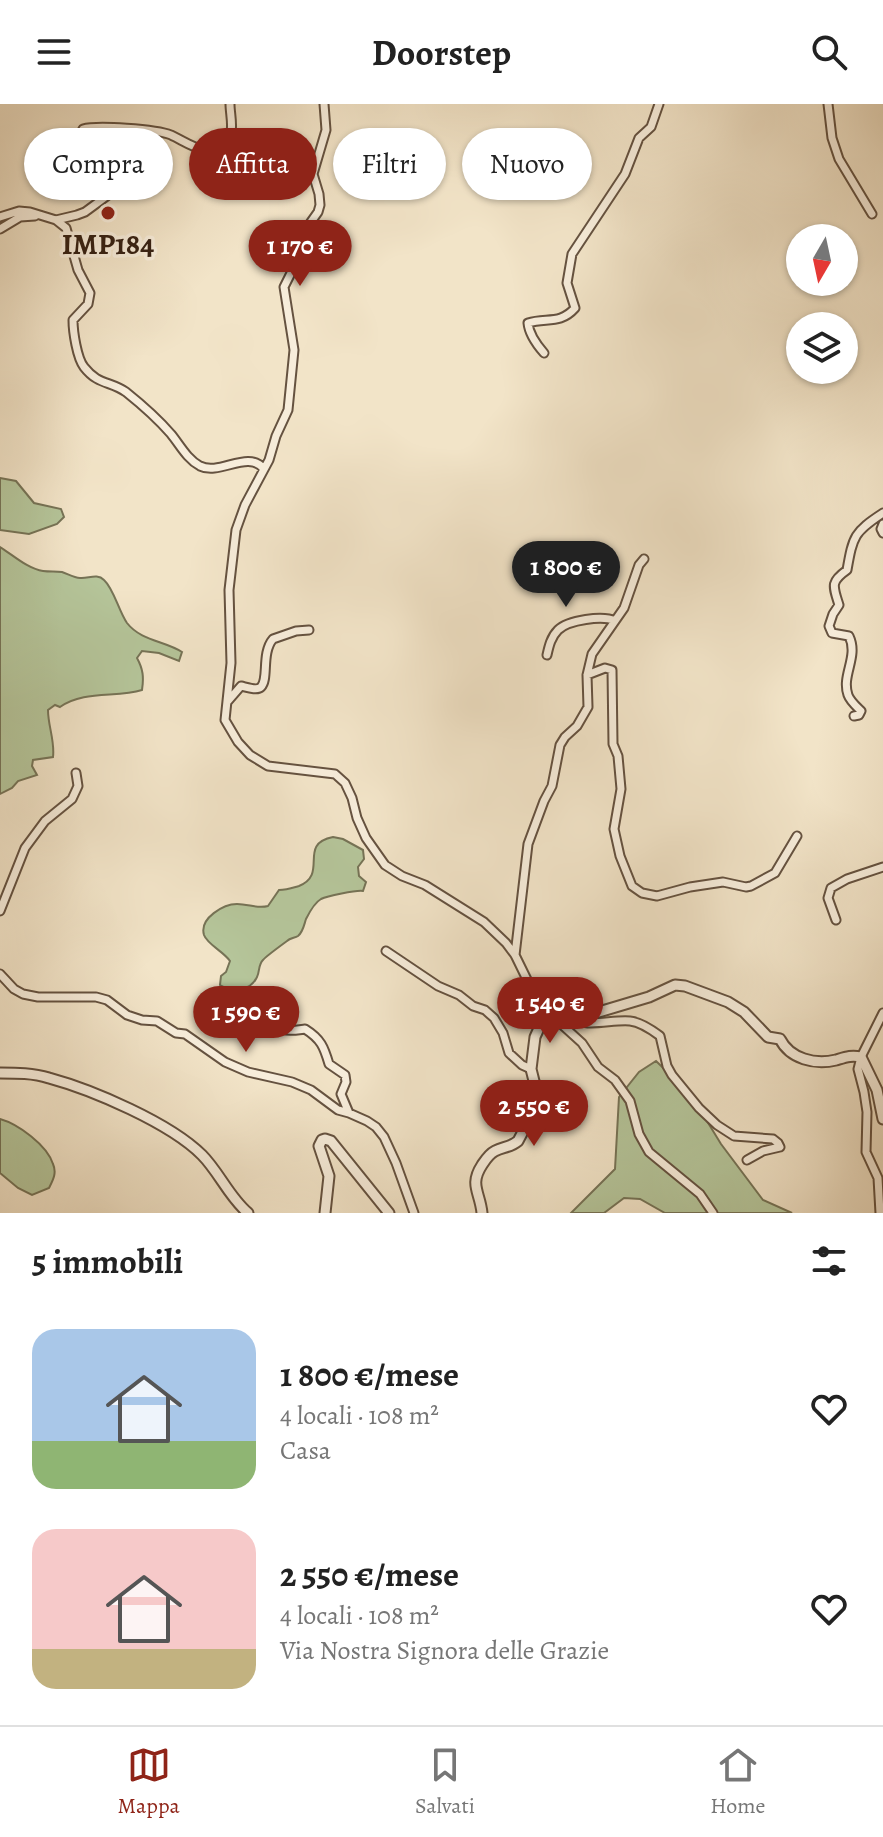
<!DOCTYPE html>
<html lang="it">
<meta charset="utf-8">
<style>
:root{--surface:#fff;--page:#f2f2f2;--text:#222;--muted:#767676;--line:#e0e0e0;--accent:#8f2418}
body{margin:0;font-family:Alegreya,serif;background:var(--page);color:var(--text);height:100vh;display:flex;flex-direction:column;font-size:30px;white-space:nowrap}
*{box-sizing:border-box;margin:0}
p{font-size:26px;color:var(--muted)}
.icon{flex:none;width:44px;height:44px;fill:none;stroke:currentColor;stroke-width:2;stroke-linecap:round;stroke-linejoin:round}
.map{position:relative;height:1109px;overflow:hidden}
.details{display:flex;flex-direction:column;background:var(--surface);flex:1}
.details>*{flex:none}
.banner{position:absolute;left:24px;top:24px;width:836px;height:72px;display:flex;gap:16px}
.needle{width:52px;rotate:189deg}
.fabs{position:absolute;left:786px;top:120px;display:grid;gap:16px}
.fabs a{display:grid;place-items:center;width:72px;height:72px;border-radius:50%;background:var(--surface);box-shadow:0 2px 6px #0004;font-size:40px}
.price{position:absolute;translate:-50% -68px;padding:0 18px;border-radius:28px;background:var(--accent);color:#fff;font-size:26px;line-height:52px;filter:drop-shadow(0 2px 4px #0008)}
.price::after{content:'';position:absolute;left:50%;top:48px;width:24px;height:18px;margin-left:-12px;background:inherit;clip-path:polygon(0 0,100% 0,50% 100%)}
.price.selected{background:#222;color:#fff}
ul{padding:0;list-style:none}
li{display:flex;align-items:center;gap:24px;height:200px;padding:0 32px}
li span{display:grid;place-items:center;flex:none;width:224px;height:160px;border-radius:24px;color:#555}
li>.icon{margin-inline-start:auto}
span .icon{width:96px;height:96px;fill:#fffc;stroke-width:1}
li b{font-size:34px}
h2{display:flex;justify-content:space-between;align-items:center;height:96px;padding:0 32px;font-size:34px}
.chip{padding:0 28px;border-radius:36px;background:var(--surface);box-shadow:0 2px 6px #0004;font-size:28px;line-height:72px}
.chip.selected{background:var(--accent);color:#fff}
header{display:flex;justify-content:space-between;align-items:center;height:104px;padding:0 32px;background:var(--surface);font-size:36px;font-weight:700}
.menu{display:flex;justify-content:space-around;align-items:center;height:112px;border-top:2px solid var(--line);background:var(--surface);font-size:22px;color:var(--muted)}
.menu a{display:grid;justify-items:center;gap:4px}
.menu .selected{color:var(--accent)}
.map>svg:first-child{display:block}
.green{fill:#b5c59a;stroke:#767356;stroke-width:2}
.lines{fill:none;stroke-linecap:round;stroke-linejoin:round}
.minor-casing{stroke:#655240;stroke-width:11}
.tertiary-casing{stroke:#655240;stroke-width:13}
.minor{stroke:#f7eddb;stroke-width:7}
.tertiary{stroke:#f7eddb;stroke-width:9}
.poi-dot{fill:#8f2418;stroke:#f7eddb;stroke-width:3}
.labels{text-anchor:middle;stroke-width:7;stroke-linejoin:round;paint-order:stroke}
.poi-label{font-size:30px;font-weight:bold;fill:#362113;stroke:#f7eddb}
</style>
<header><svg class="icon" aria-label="menu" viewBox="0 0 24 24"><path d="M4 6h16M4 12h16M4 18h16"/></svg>Doorstep<svg class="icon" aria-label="search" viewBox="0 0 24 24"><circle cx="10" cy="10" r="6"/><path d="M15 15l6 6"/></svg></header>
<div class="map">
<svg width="883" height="1109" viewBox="0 0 883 1109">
<rect width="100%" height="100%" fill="#f2e4c8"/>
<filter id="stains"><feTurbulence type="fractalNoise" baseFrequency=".0025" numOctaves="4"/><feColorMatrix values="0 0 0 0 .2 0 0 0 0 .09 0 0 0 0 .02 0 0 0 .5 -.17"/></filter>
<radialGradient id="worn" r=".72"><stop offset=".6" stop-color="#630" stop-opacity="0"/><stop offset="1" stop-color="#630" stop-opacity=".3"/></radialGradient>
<path class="green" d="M0,374L16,377L34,399L61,405L64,413L57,420L29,430L0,426Z
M0,443C13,451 28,465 43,467C50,468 56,467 62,468C68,470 74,474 80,474C88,475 97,469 104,476C114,485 119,508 127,519C141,537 165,537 182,548L179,557L159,549L142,547L137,554C143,565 144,573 142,586C116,594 84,586 60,603L55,601L48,606C48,622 55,637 53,653L33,656L32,662L37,671L18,677L12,684L0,690Z
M333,733L343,735L363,746L364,755L358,763L359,772L366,778L363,787C356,786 327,792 321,795C314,799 309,809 306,815C304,821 303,828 298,832C295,834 290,834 287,837C283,840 265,853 263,856C258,861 260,867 257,873C250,888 232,888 220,881L221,872L226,868L230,857C224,848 207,840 204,831C199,814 224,800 237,800C249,800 257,805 268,802L279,786C287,786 292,784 299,782C329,770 297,740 333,733Z
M656,957L682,982L699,1004L721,1040L763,1096L792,1109H665L640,1095L624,1094L604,1109H571L615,1065L619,993L639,968Z
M0,1015C18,1020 47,1041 53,1060C57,1069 53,1076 49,1084L32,1091L18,1084L0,1069Z"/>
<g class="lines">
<g class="minor-casing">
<path id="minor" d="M324,0L326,26L313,70L319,90L320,101L318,108L306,125L295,161L284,183L294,246L288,306L276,332L269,356L245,401L236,426L229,486L231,559L225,616L238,638L250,651L268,662L335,670L345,679L352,694L357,714L366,734L385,761L402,772L425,781L484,818L506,839L515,851L537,896L545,906
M828,0L832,34L839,55L872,110
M0,113L19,107L30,108L56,116L77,111L85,108L119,83L125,71C113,48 90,51 80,33L83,25C97,21 156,25 171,31C182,36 193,44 205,46C214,48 222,45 227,37C235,26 230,12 230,0
M56,116L66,124L78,166L90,189L88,200L73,216C73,228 77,254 84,263C98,281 110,277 126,288C141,300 158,315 171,330C180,341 187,355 200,362C220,372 248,345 264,365
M0,125L20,113L35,112
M544,249C537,241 529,230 528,219C546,213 560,221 575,204L567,179L572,150L625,70L639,34L651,23L659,0
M883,420L881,425L883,429
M547,551C549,542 551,533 558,526C568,516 603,511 615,517
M587,571L605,564L612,566L613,640L618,652L621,685L614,725L620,752L632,782L642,789L657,792L690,783L723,778L746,783L751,782L775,769L797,732
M228,597L241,582C246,583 257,587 261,583C269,575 261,549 273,535L296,527L309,526
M854,612L859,611L861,607C857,603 850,597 848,591C841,571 859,553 849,532L832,529L829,522L833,510L839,501C833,482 830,478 847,466C853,432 854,428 883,409
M0,807L25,744L45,717L72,695L78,682L76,669
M836,816L828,794L831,784L847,775L883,763
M386,847L438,882L459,891L473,902L485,906L494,914L503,929L509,949L522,961L531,965
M515,851L528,740L544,697L552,682L560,641L565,633L577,622L588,603L587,571L592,550L624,504L639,461L644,455
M0,870L14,885L23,890L38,893H96L107,896L127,911L142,916L157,917L176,929L185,930L225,958L248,968L292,978L311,986L338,1006L349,1009L367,1017L376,1023L384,1033L396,1059L414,1109
M549,909L582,939L598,963L615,976L630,997L639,1030L649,1048L700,1090L713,1109
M271,911C278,930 289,927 305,925C321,935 324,943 329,960L345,971L346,978L341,990L349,1009
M571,913C584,925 612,915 630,917C640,918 652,926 660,932L667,962L672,971L699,1004L717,1021L734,1032L773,1035L778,1039L780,1043L763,1047L747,1056
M880,1109L878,1074L866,1048L867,1008L864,988L858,965L861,953L883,909"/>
</g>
<g class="tertiary-casing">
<path id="tertiary" d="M0,969C17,969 33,969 49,974C93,986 170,1019 202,1051C219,1068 229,1093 248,1109
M325,1109L329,1072L319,1042L322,1036L325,1035L331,1037L389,1109
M482,1109C480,1088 469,1081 482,1061C486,1055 489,1050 495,1047C503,1043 511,1043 518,1037L539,997L531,965L535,933L540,922L545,906L570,913H582L649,893L675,881L685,882L728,898L744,908L768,933L780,935C790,955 815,961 836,956C846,953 851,951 861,953L877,986L883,1015"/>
</g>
<use href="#minor" class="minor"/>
<use href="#tertiary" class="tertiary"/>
</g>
<circle class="poi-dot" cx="108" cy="109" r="8"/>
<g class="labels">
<g class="poi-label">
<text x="108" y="150">IMP184</text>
</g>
</g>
<rect width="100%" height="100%" filter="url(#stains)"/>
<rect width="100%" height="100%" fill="url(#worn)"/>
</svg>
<div class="fabs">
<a><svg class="needle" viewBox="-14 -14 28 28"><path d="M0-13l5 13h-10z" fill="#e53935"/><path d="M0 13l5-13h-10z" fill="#767676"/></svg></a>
<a><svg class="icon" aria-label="layers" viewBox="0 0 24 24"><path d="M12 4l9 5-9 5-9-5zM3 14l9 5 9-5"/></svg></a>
</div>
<b class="price" style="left:300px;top:184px">1 170 €</b>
<b class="price selected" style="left:566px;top:505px">1 800 €</b>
<b class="price" style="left:550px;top:941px">1 540 €</b>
<b class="price" style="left:246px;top:950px">1 590 €</b>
<b class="price" style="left:534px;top:1044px">2 550 €</b>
<div class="banner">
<a class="chip">Compra</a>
<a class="chip selected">Affitta</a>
<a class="chip">Filtri</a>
<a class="chip">Nuovo</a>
</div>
</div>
<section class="details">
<h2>5 immobili<svg class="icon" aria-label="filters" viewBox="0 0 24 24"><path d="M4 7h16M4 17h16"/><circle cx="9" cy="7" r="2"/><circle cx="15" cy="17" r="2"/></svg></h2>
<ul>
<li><span style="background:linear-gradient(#a9c7e8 70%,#8fb573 0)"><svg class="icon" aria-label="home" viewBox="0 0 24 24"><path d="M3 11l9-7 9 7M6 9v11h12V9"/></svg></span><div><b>1 800 €/mese</b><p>4 locali · 108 m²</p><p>Casa</p></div><svg class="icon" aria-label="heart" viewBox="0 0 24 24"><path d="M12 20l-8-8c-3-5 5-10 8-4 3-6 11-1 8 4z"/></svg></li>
<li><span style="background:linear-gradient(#f6c9c9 75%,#c2b280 0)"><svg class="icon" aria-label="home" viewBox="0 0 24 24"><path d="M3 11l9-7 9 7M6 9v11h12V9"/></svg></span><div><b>2 550 €/mese</b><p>4 locali · 108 m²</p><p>Via Nostra Signora delle Grazie</p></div><svg class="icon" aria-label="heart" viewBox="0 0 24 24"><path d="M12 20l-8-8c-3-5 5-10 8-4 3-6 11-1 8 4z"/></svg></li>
</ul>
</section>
<nav class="menu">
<a class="selected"><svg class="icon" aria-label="map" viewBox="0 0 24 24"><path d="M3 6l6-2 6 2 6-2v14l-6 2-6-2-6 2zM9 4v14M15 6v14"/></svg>Mappa</a>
<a><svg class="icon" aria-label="saved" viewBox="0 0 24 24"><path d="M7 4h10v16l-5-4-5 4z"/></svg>Salvati</a>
<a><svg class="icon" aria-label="home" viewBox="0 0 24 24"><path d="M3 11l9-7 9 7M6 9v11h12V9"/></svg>Home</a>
</nav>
